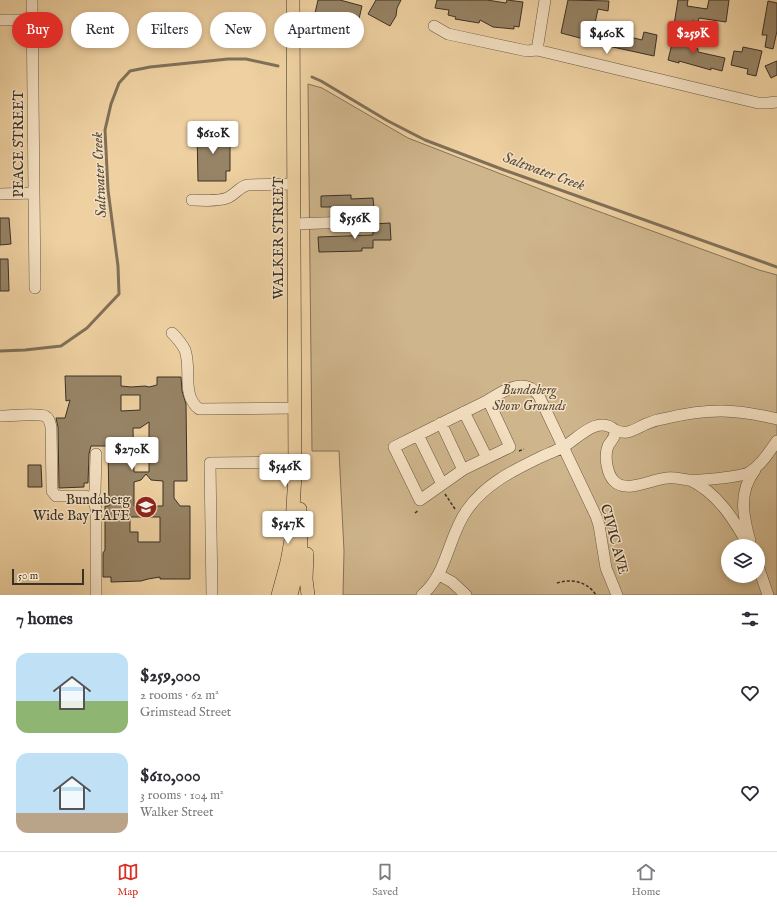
<!DOCTYPE html>
<meta charset="utf-8">
<style>
:root{--surface:#fff;--page:#f7f7f7;--text:#2b2b33;--muted:#7c7c81;--line:#e1e1e2;--accent:#d93025}
body{margin:0;font-family:"IM FELL English",serif;background:var(--page);color:var(--text);height:100vh;display:flex;flex-direction:column;font-size:15px;white-space:nowrap}
*{box-sizing:border-box;margin:0}
p{font-size:13px;color:var(--muted)}
.icon{flex:none;width:22px;height:22px;fill:none;stroke:currentColor;stroke-width:2;stroke-linecap:round;stroke-linejoin:round}
.map{position:relative;height:595px;overflow:hidden}
.sheet{display:flex;flex-direction:column;background:var(--surface);flex:1}
.sheet>*{flex:none}
.guide{position:absolute;left:12px;top:12px;width:400px;height:36px;display:flex;gap:8px}
.tools{position:absolute;left:721px;top:539px;display:grid;gap:8px}
.tools a{display:grid;place-items:center;width:44px;height:44px;border-radius:50%;background:var(--surface);box-shadow:0 2px 6px #0003;font-size:20px}
.scale{position:absolute;left:12px;bottom:10px;width:72px;box-sizing:border-box;padding-left:4px;border:2px solid #393127;border-top:0;font-size:11px;line-height:14px;white-space:nowrap;color:#393127;-webkit-text-stroke:3px #f4e0c2;paint-order:stroke}
.price{position:absolute;translate:-50% -34px;padding:0 9px;border-radius:4px;background:#fff;color:#222;font-size:13px;line-height:26px;filter:drop-shadow(0 1px 2px #0008)}
.price::after{content:'';position:absolute;left:50%;top:24px;width:12px;height:9px;margin-left:-6px;background:inherit;clip-path:polygon(0 0,100% 0,50% 100%)}
.price.current{background:var(--accent);color:#fff}
ul{padding:0;list-style:none}
li{display:flex;align-items:center;gap:12px;height:100px;padding:0 16px}
li span{display:grid;place-items:center;flex:none;width:112px;height:80px;border-radius:12px;color:#555}
li>.icon{margin-inline-start:auto}
span .icon{width:48px;height:48px;fill:#fffc;stroke-width:1}
li b{font-size:17px}
h2{display:flex;justify-content:space-between;align-items:center;height:48px;padding:0 16px;font-size:17px}
.pill{padding:0 14px;border-radius:18px;background:var(--surface);box-shadow:0 2px 6px #0003;font-size:14px;line-height:36px}
.pill.current{background:var(--accent);color:#fff}
.dock{display:flex;justify-content:space-around;align-items:center;height:56px;border-top:1px solid var(--line);background:var(--surface);font-size:11px;color:var(--muted)}
.dock a{display:grid;justify-items:center;gap:2px}
.dock .current{color:var(--accent)}
.map>svg:first-child{display:block}
.green{fill:#cfb58c;stroke:#84735a;fill-rule:evenodd}
.lines{fill:none;stroke-linecap:round;stroke-linejoin:round}
.stream{stroke:#807058;stroke-width:3}
.building{fill:#978466;stroke:#393127;fill-rule:evenodd}
.minor-casing{stroke:#665946;stroke-width:12}
.major-casing{stroke:#393127;stroke-width:14}
.path{stroke:#393127;stroke-width:1.5;stroke-dasharray:3 2;stroke-linecap:butt}
.minor{stroke:#f4e0c2;stroke-width:11}
.major{stroke:#eed0a1;stroke-width:13}
.labels{text-anchor:middle;stroke-width:3;stroke-linejoin:round;paint-order:stroke}
.street-label{font-size:14px;fill:#393127;stroke:#f4e0c2}
.park-label{font-size:14px;font-style:italic;fill:#574b3b;stroke:#f4e0c2}
.poi-label{font-size:14px;fill:#393127;stroke:#f4e0c2;text-anchor:end}
.water-label{font-size:15px;font-style:italic;fill:#574b3b;stroke:#f4e0c2}
</style>
<div class="map">
<svg width="777" height="595" viewBox="0 0 777 595">
<rect width="100%" height="100%" fill="#eed0a1"/>
<filter id="stains"><feTurbulence type="fractalNoise" baseFrequency=".005" numOctaves="4"/><feColorMatrix values="0 0 0 0 .2 0 0 0 0 .09 0 0 0 0 .02 0 0 0 .5 -.17"/></filter>
<radialGradient id="worn" r=".72"><stop offset=".6" stop-color="#630" stop-opacity="0"/><stop offset="1" stop-color="#630" stop-opacity=".3"/></radialGradient>
<path class="green" d="M308,84L322,88L408,138L581,205L759,270L777,275V595H343L344,551L339,451H312ZM728,546H758V576H728Z"/>
<g class="lines">
<path class="stream" d="M312,77L321,81L388,121L425,140L504,170L777,267
M0,351L25,350L61,346L87,328L119,294L118,266L108,190L105,130L111,104L119,83L130,71L150,67L228,59H246L278,66"/>
</g>
<path class="building" d="M318,0H340L362,6L359,19L354,18L353,19L332,14L331,18L315,13Z
M376,0H401L397,8L396,16L390,26L368,14Z
M437,0H487L506,3L507,0L523,2L519,27L514,26V29L493,27L480,20L479,23L455,19L456,17L448,15L449,10L435,8Z
M568,0L609,1L608,11L598,9L594,28L612,32L613,28L626,31L625,35L626,36L642,40L644,32L657,35L654,56L599,44V43L561,33Z
M678,0H688L687,6L707,9L709,0H729L726,22L699,18L698,22L692,21V24L684,22L681,37L670,35L672,25H674Z
M768,1L777,3V31L773,49L765,47L767,35H762Z
M674,36L698,42L696,48L698,49V52L725,58L722,71L711,68V70L679,61V63L668,60Z
M743,47L762,51L756,76L747,74L748,69L731,65L734,51L742,52Z
M777,61V75L771,78L765,66Z
M197,131H230V171H226V181H198Z
M351,195V199L373,198L374,209L356,210V207H321V196Z
M0,218H9L11,244L0,245Z
M390,223L391,240H373V248H362V251L319,252L318,237L373,235V224Z
M0,259H8L9,291H0Z
M65,376H121V386L131,387L145,386L149,387L157,385V377H181L182,391L186,404L187,481H174V498L180,506H190V579H160V577L148,579L141,581L111,582V577H103V553L105,550V506H109L108,446H91L89,454L88,483H84V487L59,488L58,427L56,418H65L70,400L66,401ZM121,395H140V410L121,411ZM149,422V472H134L133,428H140ZM146,474L151,480L163,481V506H134V482L141,480ZM130,517H160V542H138V532H130Z
M28,465H41L42,487H28Z"/>
<g class="lines">
<g class="minor-casing">
<path id="minor" d="M32,0L35,288
M0,20H33
M434,26L448,34L527,51L537,50L758,103H768L777,102
M537,50L545,0
M0,194L33,193
M192,200C203,200 217,202 227,198C235,195 240,186 248,185L293,184
M294,224L351,222
M172,333C177,338 182,344 185,350C192,370 181,395 199,409L295,408
M488,400L510,447L464,469L420,500L394,447C424,432 454,417 485,402C495,396 509,386 521,386C529,386 535,390 539,396L596,516L599,525L606,568L617,595
M464,412L487,458
M0,416C10,416 37,413 45,416C49,418 50,422 51,427L52,491L56,496H85C92,498 95,502 96,509V595
M777,419C736,409 709,408 667,418C660,419 653,421 646,424C635,429 627,436 615,430C616,438 611,440 608,446C604,456 607,474 614,481C626,494 652,479 667,478C674,477 681,479 688,480C699,481 739,477 748,473C761,466 769,452 777,441
M441,423L463,470
M418,435L442,484
M690,480C718,493 734,520 749,546
M92,499L95,491L96,454
M750,541C743,516 738,492 755,470
M758,566L768,595
M439,575L452,582L466,595
M212,595L210,463L295,462
M422,595C448,573 448,536 467,510C486,483 514,470 543,456C550,453 558,450 565,446C579,437 598,415 615,430"/>
</g>
<g class="major-casing">
<path id="major" d="M307,554L306,579L308,595
M278,595L287,562L291,540L295,475L293,0
M291,595L300,559L301,534L300,509"/>
</g>
<path class="path" d="M519,451L524,449
M445,494L455,509
M415,513L419,510
M557,583C571,578 588,582 596,595"/>
<use href="#minor" class="minor"/>
<use href="#major" class="major"/>
</g>
<defs>
<g id="university-disc" transform="scale(1.15)"><circle r="9.5" fill="#8f2418" stroke="#f4e0c2"/><path d="M0-5L7-2L0 1L-7-2ZM-4 1L0 2.5L4 1V4Q0 6-4 4Z" fill="#fff"/></g>
</defs>
<g fill-rule="evenodd">
<use href="#university-disc" x="146" y="507"/>
</g>
<g class="labels">
<g class="street-label">
<text transform="translate(18 144) rotate(-90)" y="5">PEACE STREET</text>
<text transform="translate(278 238) rotate(-90)" y="5">WALKER STREET</text>
<text transform="translate(615 539) rotate(75)" y="5">CIVIC AVE</text>
</g>
<g class="park-label">
<text x="529" y="394">Bundaberg<tspan x="529" dy="16">Show Grounds</tspan></text>
</g>
<g class="poi-label">
<text x="130" y="504">Bundaberg<tspan x="130" dy="16">Wide Bay TAFE</tspan></text>
</g>
<g class="water-label">
<text transform="translate(544 171) rotate(20)" y="5">Saltwater Creek</text>
<text transform="translate(99 175) rotate(-93)" y="5">Saltwater Creek</text>
</g>
</g>
<rect width="100%" height="100%" filter="url(#stains)"/>
<rect width="100%" height="100%" fill="url(#worn)"/>
</svg>
<div class="tools">
<a><svg class="icon" aria-label="layers" viewBox="0 0 24 24"><path d="M12 4l9 5-9 5-9-5zM3 14l9 5 9-5"/></svg></a>
</div>
<div class="scale">50 m</div>
<b class="price" style="left:607px;top:55px">$460K</b>
<b class="price current" style="left:693px;top:55px">$259K</b>
<b class="price" style="left:213px;top:155px">$610K</b>
<b class="price" style="left:355px;top:240px">$556K</b>
<b class="price" style="left:132px;top:471px">$270K</b>
<b class="price" style="left:285px;top:488px">$546K</b>
<b class="price" style="left:288px;top:545px">$547K</b>
<div class="guide">
<a class="pill current">Buy</a>
<a class="pill">Rent</a>
<a class="pill">Filters</a>
<a class="pill">New</a>
<a class="pill">Apartment</a>
</div>
</div>
<section class="sheet">
<h2>7 homes<svg class="icon" aria-label="filters" viewBox="0 0 24 24"><path d="M4 7h16M4 17h16"/><circle cx="9" cy="7" r="2"/><circle cx="15" cy="17" r="2"/></svg></h2>
<ul>
<li><span style="background:linear-gradient(#bfe0f5 60%,#8fb573 0)"><svg class="icon" aria-label="home" viewBox="0 0 24 24"><path d="M3 11l9-7 9 7M6 9v11h12V9"/></svg></span><div><b>$259,000</b><p>2 rooms · 62 m²</p><p>Grimstead Street</p></div><svg class="icon" aria-label="heart" viewBox="0 0 24 24"><path d="M12 20l-8-8c-3-5 5-10 8-4 3-6 11-1 8 4z"/></svg></li>
<li><span style="background:linear-gradient(#bfe0f5 75%,#b9a48a 0)"><svg class="icon" aria-label="home" viewBox="0 0 24 24"><path d="M3 11l9-7 9 7M6 9v11h12V9"/></svg></span><div><b>$610,000</b><p>3 rooms · 104 m²</p><p>Walker Street</p></div><svg class="icon" aria-label="heart" viewBox="0 0 24 24"><path d="M12 20l-8-8c-3-5 5-10 8-4 3-6 11-1 8 4z"/></svg></li>
</ul>
</section>
<nav class="dock">
<a class="current"><svg class="icon" aria-label="map" viewBox="0 0 24 24"><path d="M3 6l6-2 6 2 6-2v14l-6 2-6-2-6 2zM9 4v14M15 6v14"/></svg>Map</a>
<a><svg class="icon" aria-label="saved" viewBox="0 0 24 24"><path d="M7 4h10v16l-5-4-5 4z"/></svg>Saved</a>
<a><svg class="icon" aria-label="home" viewBox="0 0 24 24"><path d="M3 11l9-7 9 7M6 9v11h12V9"/></svg>Home</a>
</nav>
